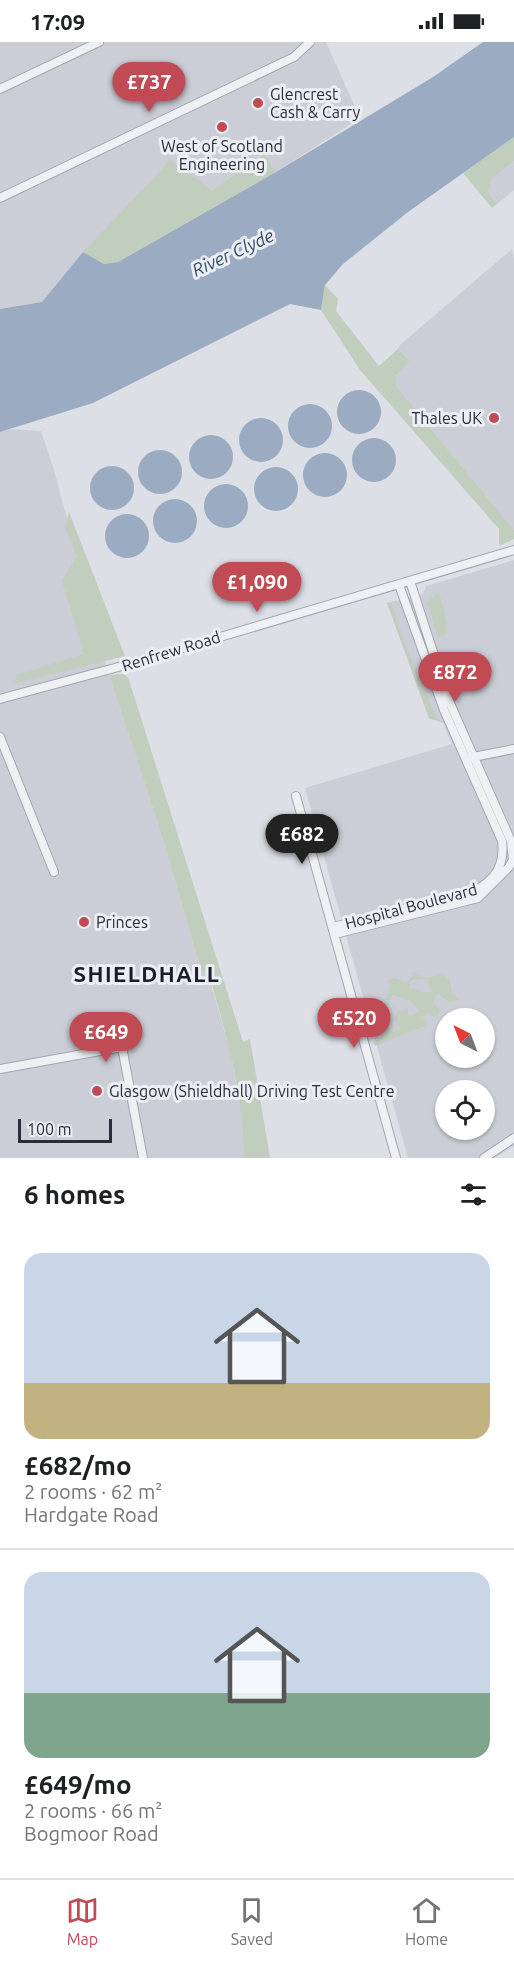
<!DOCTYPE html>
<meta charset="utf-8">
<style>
:root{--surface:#fff;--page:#f6f6f6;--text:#202124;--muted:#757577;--line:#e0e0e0;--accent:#c14b55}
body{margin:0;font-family:Ubuntu,sans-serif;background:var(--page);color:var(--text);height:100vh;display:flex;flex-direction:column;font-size:22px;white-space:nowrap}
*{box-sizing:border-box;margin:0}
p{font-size:20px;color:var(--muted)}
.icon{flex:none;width:33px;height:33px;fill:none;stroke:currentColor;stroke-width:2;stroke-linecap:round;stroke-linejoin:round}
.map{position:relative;height:1116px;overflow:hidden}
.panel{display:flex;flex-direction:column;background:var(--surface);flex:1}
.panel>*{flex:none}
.needle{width:39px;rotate:318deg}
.controls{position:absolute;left:435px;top:966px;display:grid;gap:12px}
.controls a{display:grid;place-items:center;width:60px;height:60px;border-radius:50%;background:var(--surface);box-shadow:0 2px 4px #0004;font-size:30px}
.scale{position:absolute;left:18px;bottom:15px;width:94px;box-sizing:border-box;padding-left:6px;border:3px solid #272d3a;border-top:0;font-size:16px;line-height:21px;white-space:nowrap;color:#272d3a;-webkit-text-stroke:4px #ebeef3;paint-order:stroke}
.price{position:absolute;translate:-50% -51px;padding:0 14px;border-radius:21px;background:var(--accent);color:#fff;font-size:20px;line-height:39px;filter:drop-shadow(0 2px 3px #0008)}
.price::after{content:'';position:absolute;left:50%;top:36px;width:18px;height:14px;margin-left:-9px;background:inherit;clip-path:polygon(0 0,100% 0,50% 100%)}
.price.on{background:#222;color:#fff}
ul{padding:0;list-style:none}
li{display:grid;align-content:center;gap:12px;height:318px;padding:0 24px}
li+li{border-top:2px solid var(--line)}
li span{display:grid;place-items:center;height:186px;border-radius:18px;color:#555}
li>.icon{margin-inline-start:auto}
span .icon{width:108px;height:108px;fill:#fffc;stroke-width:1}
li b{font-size:26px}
h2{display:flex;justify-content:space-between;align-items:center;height:72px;padding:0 24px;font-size:26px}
.status{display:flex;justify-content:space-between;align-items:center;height:42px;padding:0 30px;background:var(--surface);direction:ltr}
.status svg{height:16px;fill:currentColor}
.tabs{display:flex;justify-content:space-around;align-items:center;height:84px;border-top:2px solid var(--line);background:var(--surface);font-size:16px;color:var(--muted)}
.tabs a{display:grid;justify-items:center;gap:3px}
.tabs .on{color:var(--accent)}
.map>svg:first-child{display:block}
.built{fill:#cbced6;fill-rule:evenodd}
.green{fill:#c1cebe;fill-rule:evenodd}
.water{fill:#9aabc2}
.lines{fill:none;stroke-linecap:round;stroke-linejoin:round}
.minor-casing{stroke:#a2a6ae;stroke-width:10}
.minor{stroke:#eff0f4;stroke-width:8}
.poi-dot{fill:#c14b55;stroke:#ebeef3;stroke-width:2}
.labels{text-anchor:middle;stroke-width:6;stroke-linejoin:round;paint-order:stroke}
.poi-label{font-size:16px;fill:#272d3a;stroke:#ebeef3;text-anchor:start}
.street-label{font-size:16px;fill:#272d3a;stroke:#ebeef3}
.water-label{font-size:18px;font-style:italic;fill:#364a6a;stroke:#ebeef3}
.district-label{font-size:22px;font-weight:bold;letter-spacing:1.5px;fill:#1a1e2b;stroke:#ebeef3}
</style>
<div class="status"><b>17:09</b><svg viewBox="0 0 49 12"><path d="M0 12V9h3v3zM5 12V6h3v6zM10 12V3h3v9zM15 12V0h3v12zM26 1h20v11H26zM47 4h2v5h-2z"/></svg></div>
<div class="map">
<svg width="514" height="1116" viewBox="0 0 514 1116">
<rect width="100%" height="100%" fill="#dcdfe5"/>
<path class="built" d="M0,0H326L360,76L276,130L263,112L212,148L170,119L83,210L42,260L0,267Z
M514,119V148L497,162L489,152L491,138Z
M512,207L514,217V488L396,344V334L410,319L398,307L400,303Z
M12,387L41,389L54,428L109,633L161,791L201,928H207L230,1009L244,1083V1116H0V390Z
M514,518V1104L495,1116H408L305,746L452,702L443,681L429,676L387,561L423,552L426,544ZM446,976H484V1016H446ZM446,1048H484V1088H446Z"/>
<path class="green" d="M514,95V119L491,138L489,152L497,162L492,166L463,131Z
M264,112L276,130L118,220L104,222L83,210L170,118L212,148Z
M325,243L338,257L336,269L379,324L398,307L410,319L396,334V344L514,488V497L499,504V487L360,328L321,268Z
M69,470L125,614L12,642L19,632L84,612L62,539L77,514L65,486Z
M439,551L447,580L446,592L438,596L427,560Z
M391,560L405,602L436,674L443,681L429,676L387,561Z
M123,632L128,635L243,1000L250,997L270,1116H244C244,1051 225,990 208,928H201L161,791L109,633Z
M413,929L427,937L412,938L409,942L410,946L427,951L432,949L427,939L429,935L443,932L450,938L452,951L459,957L451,961L439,953L435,954L434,961L440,969L439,972L433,975L428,971L422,975L428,983L375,1004L374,1000L380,997L383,989L381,968L390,945L388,938L395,936L406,940L412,935ZM393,953L410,959L420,969L409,974L408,967L397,969L394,977L400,986L393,990L386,983C385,973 385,961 393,953Z"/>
<path class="water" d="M483,0H514V95L408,170L343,222L325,243L321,268L290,262L93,361L0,390V267L42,260L83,210L104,222L118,220L276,130L433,35Z
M337 370a22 22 0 1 1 44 0a22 22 0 1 1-44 0Z
M288 384a22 22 0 1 1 44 0a22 22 0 1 1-44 0Z
M239 398a22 22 0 1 1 44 0a22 22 0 1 1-44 0Z
M189 415a22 22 0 1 1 44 0a22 22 0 1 1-44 0Z
M352 418a22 22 0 1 1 44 0a22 22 0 1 1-44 0Z
M138 430a22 22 0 1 1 44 0a22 22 0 1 1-44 0Z
M303 433a22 22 0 1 1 44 0a22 22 0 1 1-44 0Z
M90 446a22 22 0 1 1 44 0a22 22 0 1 1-44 0Z
M254 447a22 22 0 1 1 44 0a22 22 0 1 1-44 0Z
M204 464a22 22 0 1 1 44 0a22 22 0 1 1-44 0Z
M153 479a22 22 0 1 1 44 0a22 22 0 1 1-44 0Z
M105 494a22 22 0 1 1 44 0a22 22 0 1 1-44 0Z"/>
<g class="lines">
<g class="minor-casing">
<path id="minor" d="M0,47L99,0
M0,156L294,15L310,0
M0,657L122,624L514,508
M0,695L54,830
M468,716L514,707
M296,754L396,1116
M333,885L474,849C495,838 505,824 502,799L444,668L399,543
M335,892L478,856L509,825L513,818L511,799L449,659L410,539
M0,1027L122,1005L143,1116
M484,1116L514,1096"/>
</g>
<use href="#minor" class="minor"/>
</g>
<g class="poi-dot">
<circle cx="258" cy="61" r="6"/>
<circle cx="222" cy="85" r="6"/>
<circle cx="494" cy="376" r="6"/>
<circle cx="84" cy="880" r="6"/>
<circle cx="97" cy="1049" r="6"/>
</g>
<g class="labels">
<g class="poi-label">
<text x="270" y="58">Glencrest<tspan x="270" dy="18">Cash &amp; Carry</tspan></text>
<text x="222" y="110" text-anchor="middle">West of Scotland<tspan x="222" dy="18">Engineering</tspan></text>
<text x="482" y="382" text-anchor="end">Thales UK</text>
<text x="96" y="886">Princes</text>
<text x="109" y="1055">Glasgow (Shieldhall) Driving Test Centre</text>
</g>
<g class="street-label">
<text transform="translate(171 609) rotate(-17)" y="6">Renfrew Road</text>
<text transform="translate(411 864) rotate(-15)" y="6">Hospital Boulevard</text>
</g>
<g class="water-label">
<text transform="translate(233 211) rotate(-25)" y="6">River Clyde</text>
</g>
<g class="district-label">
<text x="147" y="940">SHIELDHALL</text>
</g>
</g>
</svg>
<div class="controls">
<a><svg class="needle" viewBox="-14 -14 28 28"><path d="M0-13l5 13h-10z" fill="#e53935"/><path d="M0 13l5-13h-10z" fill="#757577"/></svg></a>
<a><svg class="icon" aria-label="locate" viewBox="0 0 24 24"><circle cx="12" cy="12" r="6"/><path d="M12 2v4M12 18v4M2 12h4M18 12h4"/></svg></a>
</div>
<div class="scale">100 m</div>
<b class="price" style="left:149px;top:71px">£737</b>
<b class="price" style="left:257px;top:571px">£1,090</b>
<b class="price" style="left:455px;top:661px">£872</b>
<b class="price on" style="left:302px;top:823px">£682</b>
<b class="price" style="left:354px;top:1007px">£520</b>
<b class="price" style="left:106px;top:1021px">£649</b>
</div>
<section class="panel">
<h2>6 homes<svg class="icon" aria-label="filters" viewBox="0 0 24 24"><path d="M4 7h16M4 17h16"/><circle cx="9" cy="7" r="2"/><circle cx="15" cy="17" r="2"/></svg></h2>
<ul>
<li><span style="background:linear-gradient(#c9d6e8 70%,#c2b280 0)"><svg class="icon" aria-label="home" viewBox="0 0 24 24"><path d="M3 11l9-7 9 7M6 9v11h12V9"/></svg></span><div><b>£682/mo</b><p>2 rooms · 62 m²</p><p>Hardgate Road</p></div></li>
<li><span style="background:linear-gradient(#c9d6e8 65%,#7fa58c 0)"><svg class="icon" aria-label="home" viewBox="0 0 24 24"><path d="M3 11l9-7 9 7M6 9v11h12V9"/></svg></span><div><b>£649/mo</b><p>2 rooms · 66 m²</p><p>Bogmoor Road</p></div></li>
</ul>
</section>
<nav class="tabs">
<a class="on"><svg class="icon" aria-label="map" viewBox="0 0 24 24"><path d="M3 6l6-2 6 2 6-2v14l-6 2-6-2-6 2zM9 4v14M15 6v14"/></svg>Map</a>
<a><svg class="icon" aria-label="saved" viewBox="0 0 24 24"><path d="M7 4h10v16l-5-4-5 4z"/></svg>Saved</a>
<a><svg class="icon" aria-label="home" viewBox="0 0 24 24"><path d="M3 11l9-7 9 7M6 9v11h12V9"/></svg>Home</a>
</nav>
